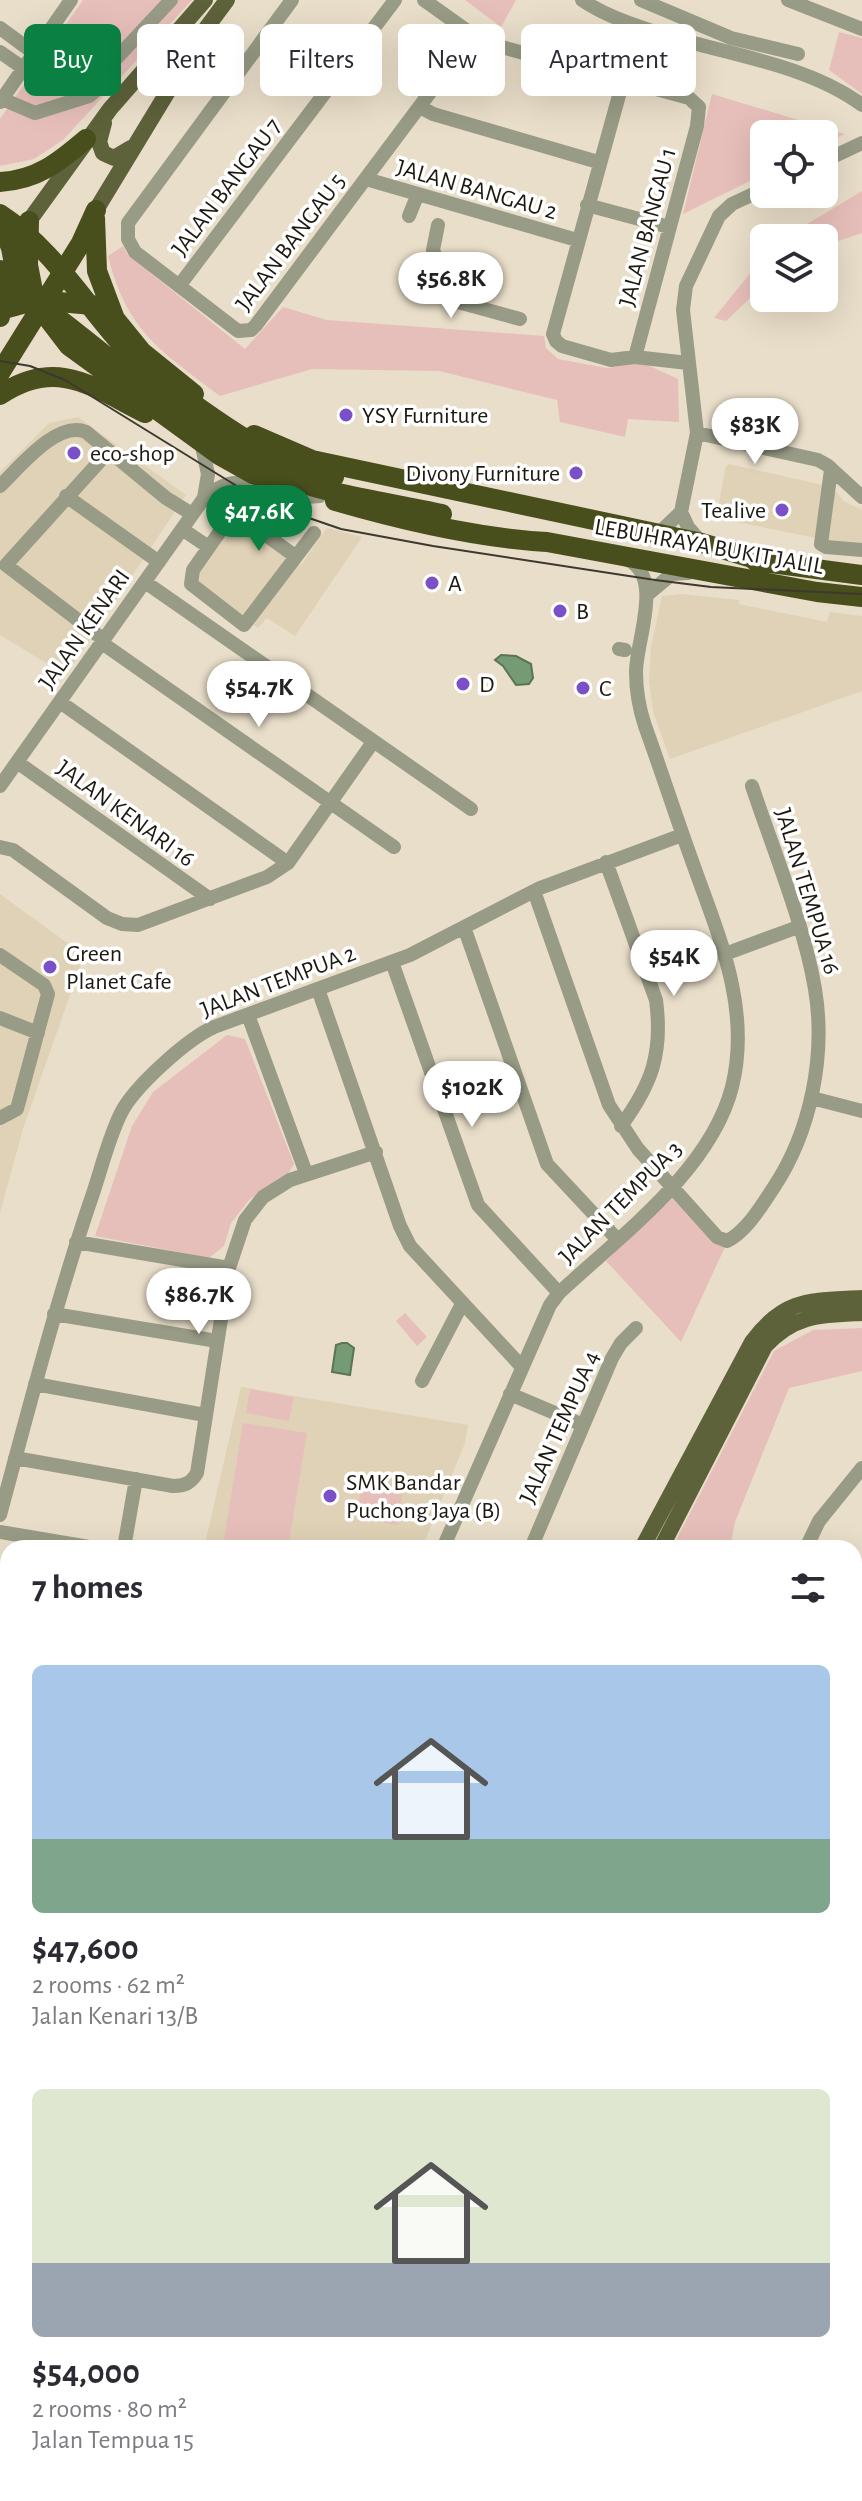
<!DOCTYPE html>
<meta charset="utf-8">
<style>
:root{--surface:#fff;--page:#f2f2f3;--text:#2b2b33;--muted:#7c7c81;--accent:#0b8043}
body{margin:0;font-family:"Alegreya Sans",sans-serif;background:var(--page);color:var(--text);height:100vh;display:flex;flex-direction:column;font-size:30px;white-space:nowrap}
*{box-sizing:border-box;margin:0}
p{font-size:26px;color:var(--muted)}
.icon{flex:none;width:44px;height:44px;fill:none;stroke:currentColor;stroke-width:2;stroke-linecap:round;stroke-linejoin:round}
.map{position:relative;flex:1;overflow:hidden}
.details{position:absolute;left:0px;top:1540px;width:862px;height:962px;display:flex;flex-direction:column;background:var(--surface);border-radius:24px 24px 0 0;box-shadow:0 8px 32px #0002}
.details>*{flex:none}
.hud{position:absolute;left:24px;top:24px;width:814px;height:72px;display:flex;gap:16px}
.controls{position:absolute;left:750px;top:120px;display:grid;gap:16px}
.controls a{display:grid;place-items:center;width:88px;height:88px;border-radius:12px;background:var(--surface);box-shadow:0 8px 32px #0002;font-size:40px}
.price{position:absolute;translate:-50% -68px;padding:0 18px;border-radius:28px;background:#fff;color:#222;font-size:26px;line-height:52px;filter:drop-shadow(0 2px 4px #0008)}
.price::after{content:'';position:absolute;left:50%;top:48px;width:24px;height:18px;margin-left:-12px;background:inherit;clip-path:polygon(0 0,100% 0,50% 100%)}
.price.current{background:var(--accent);color:#fff}
ul{padding:0;list-style:none}
li{display:grid;align-content:center;gap:16px;height:424px;padding:0 32px}
li span{display:grid;place-items:center;height:248px;border-radius:12px;color:#555}
li>.icon{margin-inline-start:auto}
span .icon{width:144px;height:144px;fill:#fffc;stroke-width:1}
li b{font-size:34px}
h2{display:flex;justify-content:space-between;align-items:center;height:96px;padding:0 32px;font-size:34px}
.tag{padding:0 28px;border-radius:12px;background:var(--surface);box-shadow:0 8px 32px #0002;font-size:28px;line-height:72px}
.tag.current{background:var(--accent);color:#fff}
.map>svg:first-child{display:block}
.built{fill:#e0d2b6}
.green{fill:#e7bfba}
.water{fill:#759b74;stroke:#5a7456;stroke-width:2}
.lines{fill:none;stroke-linecap:round;stroke-linejoin:round}
.minor{stroke:#989b85;stroke-width:14}
.major{stroke:#5e623a;stroke-width:16}
.highway{stroke:#494e1d;stroke-width:20}
.tram{stroke:#3d392f;stroke-width:2}
.highway-bridge{stroke:#494e1d;stroke-width:20}
.poi-dot{fill:#7a50c9;stroke:#fff;stroke-width:3}
.labels{text-anchor:middle;stroke-width:7;stroke-linejoin:round;paint-order:stroke}
.street-label{font-size:24px;fill:#1c1911;stroke:#fff}
.poi-label{font-size:24px;fill:#1c1911;stroke:#fff;text-anchor:start}
</style>
<div class="map">
<svg width="862" height="2501" viewBox="0 0 862 2501">
<rect width="100%" height="100%" fill="#e9dec9"/>
<path class="built" d="M78,417L186,495L66,675L0,635V472L49,423Z
M729,464L832,487L845,502L862,510V547L716,518L726,466Z
M243,522L301,565L327,528L362,537L295,636L267,618L258,628L195,584L197,570L223,528Z
M681,594L739,600V604L827,622L830,612L862,616V691L670,759L653,711L649,681L651,647L662,596Z
M0,894L84,955L23,1129L0,1213Z
M241,1387L468,1425L465,1443L422,1548H204Z
M0,1662L8,1664V1723L0,1721Z
M0,1813L8,1815V1915L0,1913Z
M0,1948L8,1949V2295L0,2294Z"/>
<path class="green" d="M83,0H192L63,140L34,159L0,166V119Z
M465,0H516L501,27Z
M839,32L862,38V94L829,70Z
M712,94L845,134L824,144V134H764V174L683,214Z
M862,191V233L824,246V238H784Z
M123,246L127,254L245,349L283,307L327,320L544,336L546,348L558,359L607,368L643,363L678,379L679,422L628,419L625,437L560,422L557,400L439,371L312,369L220,396C161,351 127,332 108,256Z
M764,256V285L726,321L714,318Z
M227,1035L245,1039L294,1164L286,1177L250,1199L231,1223L224,1246L209,1258L95,1236L132,1126L153,1092Z
M672,1197L725,1247L681,1342L606,1261Z
M405,1313L427,1337L417,1346L396,1321Z
M862,1328V1371L789,1388L735,1522L730,1548H672L774,1351L813,1330Z
M250,1389L294,1397L289,1421L246,1413Z
M243,1423L307,1433L288,1548L224,1539Z
M361,1483L403,1490L398,1525L357,1517Z
M862,1682V1805L854,1807V1683Z
M862,2242V2501H411L404,2494H854V2247Z"/>
<path class="water" d="M501,655L516,656L531,664L533,678L529,684L516,685L503,666L495,660Z
M342,1343H347L354,1348L350,1375L332,1372L336,1345Z"/>
<g class="lines">
<path class="minor" d="M292,0L128,223V239L135,252L238,331L251,330L256,325L473,35
M424,0L473,35L491,44L689,98L699,107L697,126L635,357
M582,0C601,13 622,21 643,28C713,53 803,61 862,105
M641,0L731,38L798,54
M788,0L862,29
M0,28L34,53
M0,52L23,68
M623,81L553,334L556,341L562,346L611,360L635,357L688,363
M2,99L35,113L89,96L106,82L113,62L171,0
M0,102L71,0
M420,107L433,114L598,162
M824,161L862,143
M366,179L577,240
M587,205L669,227
M409,216L417,196
M438,225L433,250L439,266
M445,273L442,294L447,299L520,319
M179,286L395,0
M697,433L818,460L827,465L862,497
M201,442L208,474L204,498
M831,470L821,544L826,547L862,550
M0,486C20,467 57,420 86,432L166,498L192,514
M66,496L159,562
M681,512L688,527L702,543
M182,529L207,546
M658,534L681,512L697,433L683,310L686,286L719,216L732,204L764,189
M295,556L248,522L242,518L228,520L193,570L191,584L244,625L314,533
M145,582L471,809
M648,594L672,574L688,573
M104,640L6,565L109,451
M102,643L394,847
M619,649L625,650
M60,702L288,863
M17,762L210,899
M0,786L204,498C238,470 250,487 288,496C298,498 309,497 320,496
M0,847L13,850L107,918L122,924L138,925L267,877L288,863L373,742
M606,862L656,1000C663,1053 652,1084 621,1126
M534,891L609,1105L638,1149L717,1237L727,1241C747,1231 762,1205 774,1187C811,1131 826,1055 815,989C804,924 773,849 752,786
M464,927L547,1164L617,1239
M725,954L798,927
M0,955L44,985L48,994L17,1109L0,1118
M392,962L478,1205L559,1293
M318,989L400,1226L410,1246L522,1367
M248,1015L306,1173
M0,1018L38,1033
M812,1098L862,1111
M76,1242L229,1268
M54,1314L217,1341
M422,1381L462,1304
M35,1384L205,1415
M510,1394L583,1425
M15,1458L173,1486C185,1486 191,1483 197,1473L229,1268L245,1220L263,1197L290,1180L376,1152
M0,1515C28,1411 55,1307 89,1205C100,1175 107,1141 121,1113C134,1087 187,1039 214,1027L410,955L540,888L682,835
M0,1532L95,1548
M124,1548L136,1479
M443,1548L550,1305L559,1293C620,1236 711,1170 732,1087C752,1007 717,932 691,858C675,814 661,770 645,726C639,708 636,691 636,672C636,641 664,577 628,560
M531,1548L612,1358L621,1343L636,1328
M806,1548L819,1521L862,1468
M0,1612L8,1614
M854,1626H862
M0,1724L8,1726
M0,1964L8,1965
M854,2009L862,2017
M854,2062L862,2042
M0,2091H8
M854,2110L862,2125
M0,2214H8
M0,2355H8
M0,2430L8,2431
M387,2494L394,2501
M31,2501V2494
M167,2501L174,2494
M284,2501L291,2494"/>
<path class="major" d="M104,123L99,142L103,153L114,158L131,148
M96,210L207,27L227,0
M29,221L110,109L205,0
M642,1548L752,1342C785,1297 812,1301 862,1298
M661,1548L765,1346C795,1314 821,1315 862,1313
M0,1765L8,1766
M0,1777L8,1779
M336,2501L343,2494
M358,2501L366,2494"/>
<path class="highway" d="M0,182C37,180 59,162 86,139
M95,218L97,271L115,319
M0,220L11,248L18,285
M29,221L28,265L33,291L46,316L69,346L219,455L253,474L282,484
M0,310L37,300L92,305L116,320L142,352L194,394
M0,373L81,243L96,210
M0,395C57,357 93,387 145,413
M254,435L312,460L702,543L765,562
M335,501C404,521 476,538 547,542L817,592L862,597
M755,561L862,575"/>
<path class="tram" d="M0,361L30,366L65,380L240,488L280,508L341,529L433,546L655,580L711,587L862,594"/>
<path class="highway-bridge" d="M0,214C49,246 79,295 116,338C140,367 169,387 199,408C243,439 281,464 334,477
M0,270L2,296L0,317
M0,277C68,321 127,377 194,423C220,442 247,461 276,474C327,495 388,502 442,514"/>
</g>
<g class="poi-dot">
<circle cx="346" cy="415" r="8"/>
<circle cx="74" cy="453" r="8"/>
<circle cx="576" cy="473" r="8"/>
<circle cx="782" cy="510" r="8"/>
<circle cx="432" cy="583" r="8"/>
<circle cx="560" cy="611" r="8"/>
<circle cx="463" cy="684" r="8"/>
<circle cx="583" cy="688" r="8"/>
<circle cx="50" cy="967" r="8"/>
<circle cx="330" cy="1496" r="8"/>
</g>
<g class="labels">
<g class="street-label">
<text transform="translate(226 187) rotate(-53)" y="8">JALAN BANGAU 7</text>
<text transform="translate(477 189) rotate(16)" y="8">JALAN BANGAU 2</text>
<text transform="translate(647 227) rotate(-75)" y="8">JALAN BANGAU 1</text>
<text transform="translate(290 242) rotate(-53)" y="8">JALAN BANGAU 5</text>
<text transform="translate(709 546) rotate(10)" y="8">LEBUHRAYA BUKIT JALIL</text>
<text transform="translate(84 629) rotate(-55)" y="8">JALAN KENARI</text>
<text transform="translate(126 813) rotate(36)" y="8">JALAN KENARI 16</text>
<text transform="translate(808 891) rotate(73)" y="8">JALAN TEMPUA 16</text>
<text transform="translate(278 981) rotate(-21)" y="8">JALAN TEMPUA 2</text>
<text transform="translate(620 1202) rotate(-45)" y="8">JALAN TEMPUA 3</text>
<text transform="translate(559 1427) rotate(-66)" y="8">JALAN TEMPUA 4</text>
</g>
<g class="poi-label">
<text x="362" y="423">YSY Furniture</text>
<text x="90" y="461">eco-shop</text>
<text x="560" y="481" text-anchor="end">Divony Furniture</text>
<text x="766" y="518" text-anchor="end">Tealive</text>
<text x="448" y="591">A</text>
<text x="576" y="619">B</text>
<text x="479" y="692">D</text>
<text x="599" y="696">C</text>
<text x="66" y="961">Green<tspan x="66" dy="28">Planet Cafe</tspan></text>
<text x="346" y="1490">SMK Bandar<tspan x="346" dy="28">Puchong Jaya (B)</tspan></text>
</g>
</g>
</svg>
<div class="controls">
<a><svg class="icon" aria-label="locate" viewBox="0 0 24 24"><circle cx="12" cy="12" r="6"/><path d="M12 2v4M12 18v4M2 12h4M18 12h4"/></svg></a>
<a><svg class="icon" aria-label="layers" viewBox="0 0 24 24"><path d="M12 4l9 5-9 5-9-5zM3 14l9 5 9-5"/></svg></a>
</div>
<b class="price" style="left:451px;top:320px">$56.8K</b>
<b class="price" style="left:755px;top:466px">$83K</b>
<b class="price current" style="left:259px;top:553px">$47.6K</b>
<b class="price" style="left:259px;top:729px">$54.7K</b>
<b class="price" style="left:674px;top:998px">$54K</b>
<b class="price" style="left:472px;top:1129px">$102K</b>
<b class="price" style="left:199px;top:1336px">$86.7K</b>
<div class="hud">
<a class="tag current">Buy</a>
<a class="tag">Rent</a>
<a class="tag">Filters</a>
<a class="tag">New</a>
<a class="tag">Apartment</a>
</div>
<section class="details">
<h2>7 homes<svg class="icon" aria-label="filters" viewBox="0 0 24 24"><path d="M4 7h16M4 17h16"/><circle cx="9" cy="7" r="2"/><circle cx="15" cy="17" r="2"/></svg></h2>
<ul>
<li><span style="background:linear-gradient(#a9c7e8 70%,#7fa58c 0)"><svg class="icon" aria-label="home" viewBox="0 0 24 24"><path d="M3 11l9-7 9 7M6 9v11h12V9"/></svg></span><div><b>$47,600</b><p>2 rooms · 62 m²</p><p>Jalan Kenari 13/B</p></div></li>
<li><span style="background:linear-gradient(#dfe7d0 70%,#9aa5b1 0)"><svg class="icon" aria-label="home" viewBox="0 0 24 24"><path d="M3 11l9-7 9 7M6 9v11h12V9"/></svg></span><div><b>$54,000</b><p>2 rooms · 80 m²</p><p>Jalan Tempua 15</p></div></li>
</ul>
</section>
</div>
